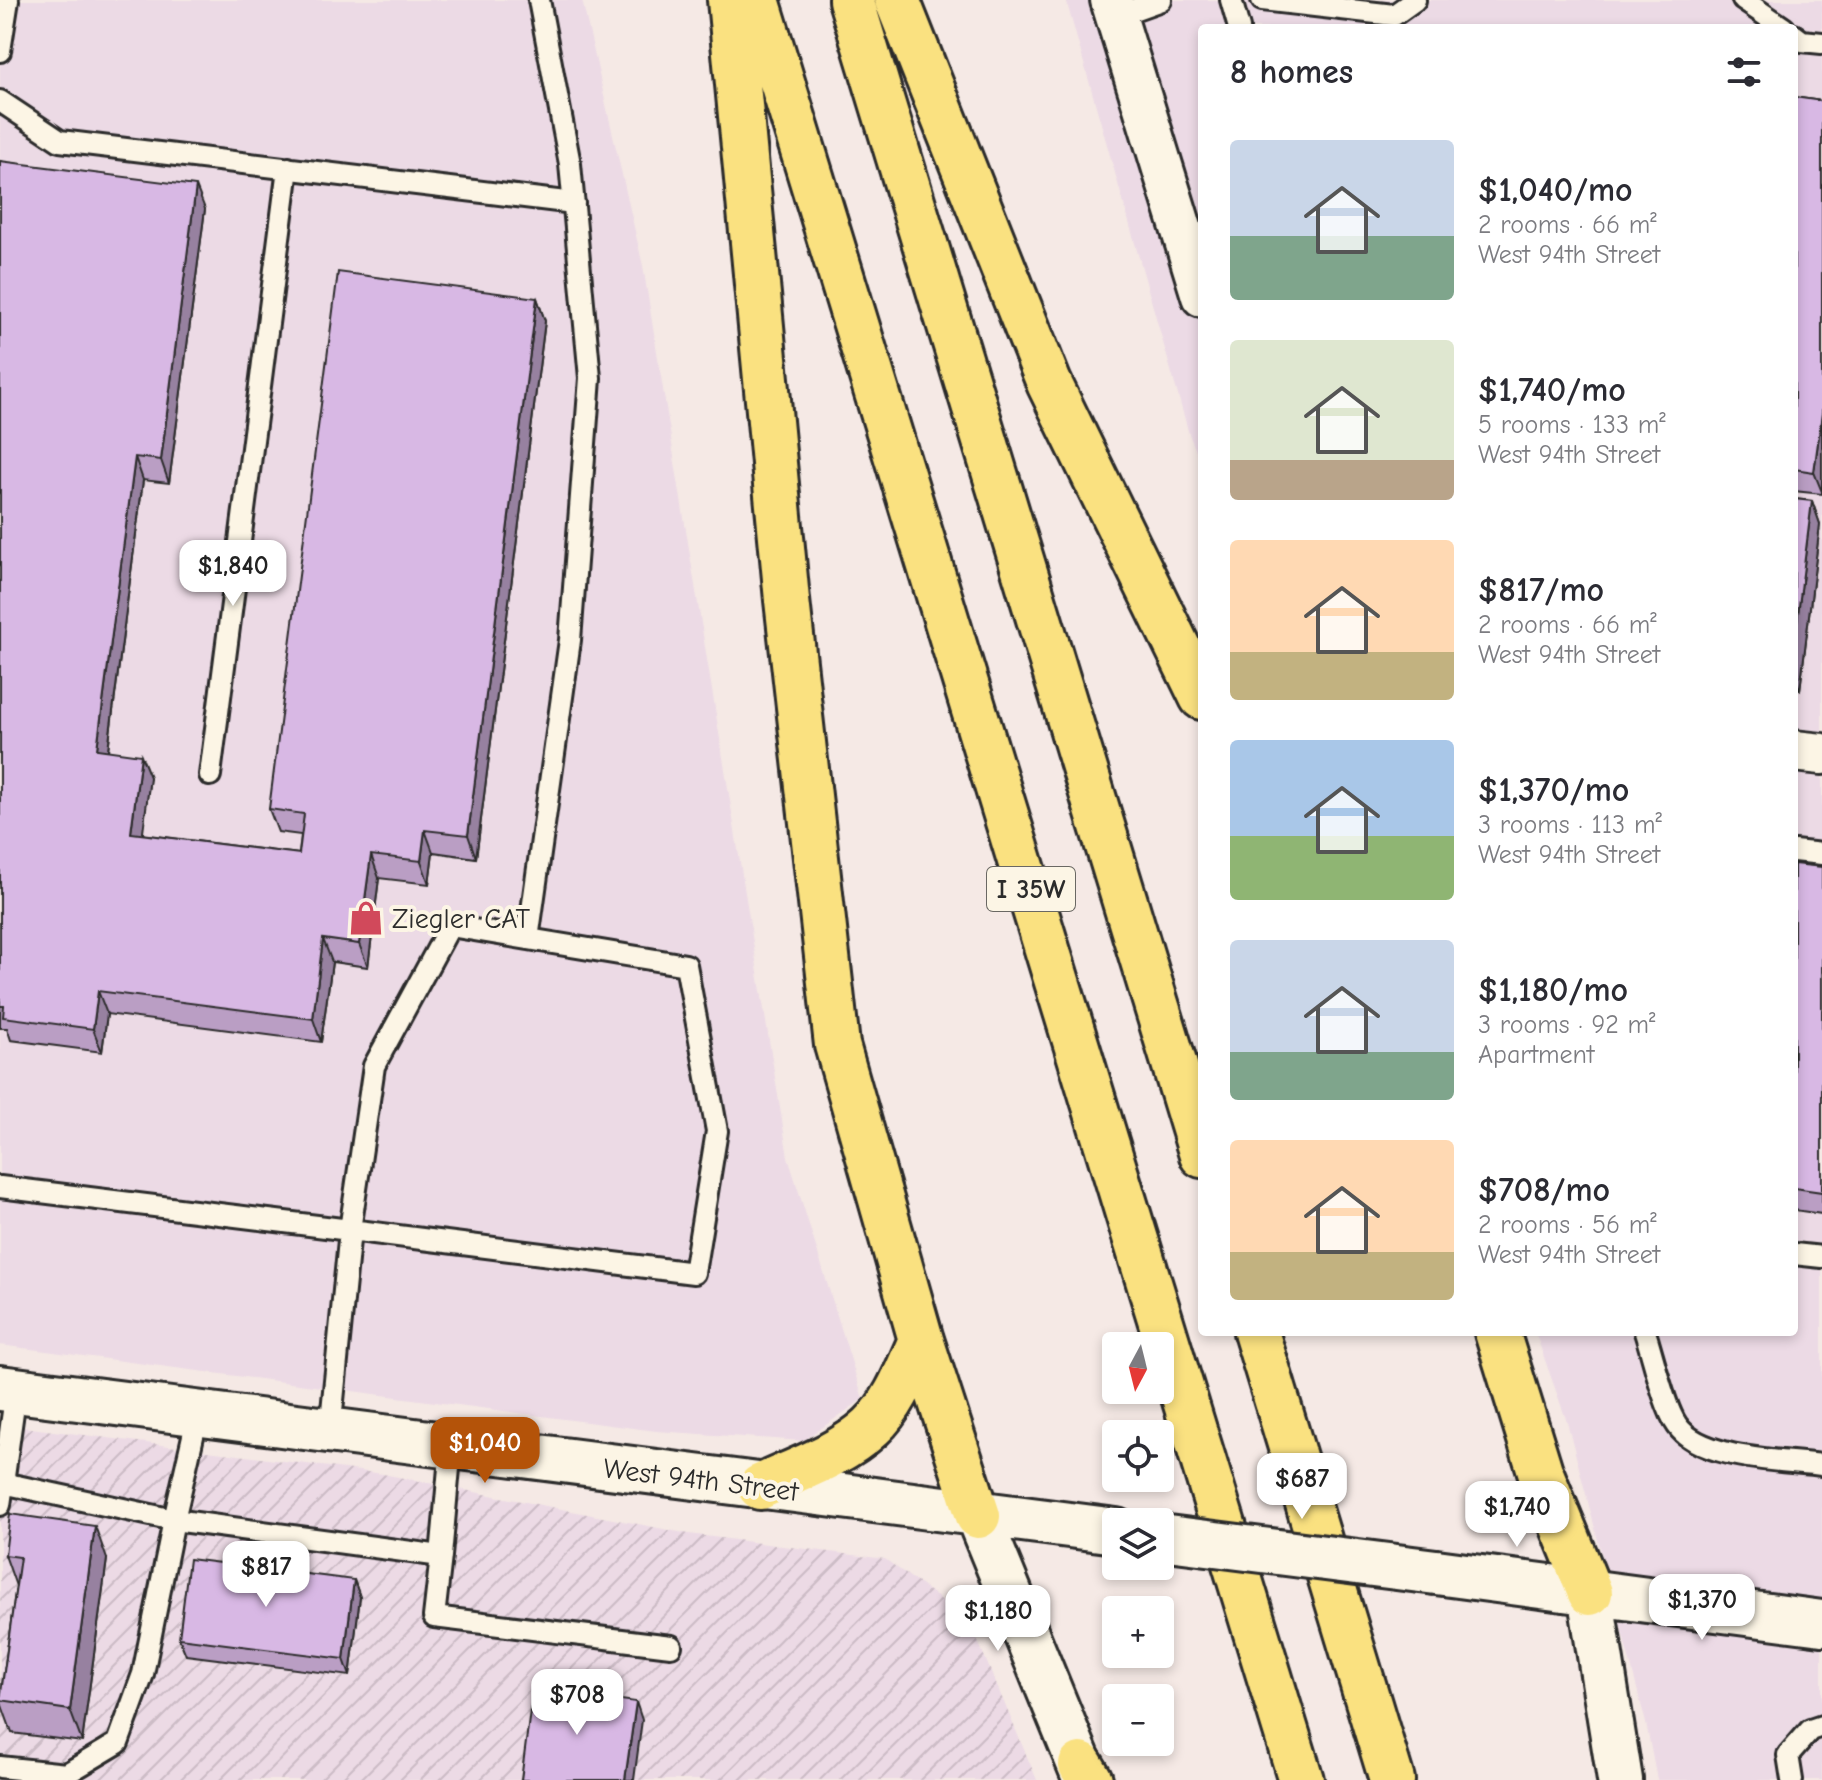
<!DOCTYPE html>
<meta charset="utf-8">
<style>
:root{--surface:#fff;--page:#f2f2f3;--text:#2b2b33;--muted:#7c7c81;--accent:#b45309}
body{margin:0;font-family:"Comic Neue",sans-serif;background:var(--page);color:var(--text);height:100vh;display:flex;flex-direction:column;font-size:30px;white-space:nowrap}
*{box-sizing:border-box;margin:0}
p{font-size:26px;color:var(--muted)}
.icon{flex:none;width:44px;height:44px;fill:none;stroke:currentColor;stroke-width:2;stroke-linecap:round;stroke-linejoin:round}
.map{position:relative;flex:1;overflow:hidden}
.drawer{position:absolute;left:1198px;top:24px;width:600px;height:1312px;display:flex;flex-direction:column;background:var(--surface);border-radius:8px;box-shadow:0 4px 12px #0003}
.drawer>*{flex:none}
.needle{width:52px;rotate:187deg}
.fabs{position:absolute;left:1102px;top:1332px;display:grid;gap:16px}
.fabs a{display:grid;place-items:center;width:72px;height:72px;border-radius:8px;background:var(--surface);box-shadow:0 4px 12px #0003;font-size:40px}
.price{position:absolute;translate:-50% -68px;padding:0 18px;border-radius:16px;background:#fff;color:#222;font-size:26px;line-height:52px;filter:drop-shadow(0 2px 4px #0008)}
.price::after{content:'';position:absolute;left:50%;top:48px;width:24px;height:18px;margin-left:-12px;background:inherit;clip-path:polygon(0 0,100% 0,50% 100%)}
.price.active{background:var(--accent);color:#fff}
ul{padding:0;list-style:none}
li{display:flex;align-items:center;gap:24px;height:200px;padding:0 32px}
li span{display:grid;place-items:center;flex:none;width:224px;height:160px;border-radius:8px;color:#555}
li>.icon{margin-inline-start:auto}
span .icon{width:96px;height:96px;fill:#fffc;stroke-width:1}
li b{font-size:34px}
h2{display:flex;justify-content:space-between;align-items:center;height:96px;padding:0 32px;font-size:34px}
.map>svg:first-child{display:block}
.built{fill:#ecdae5}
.industrial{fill:url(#industrial-furrows)}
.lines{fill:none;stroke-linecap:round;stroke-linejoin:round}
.service-casing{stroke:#2b2b2b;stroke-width:26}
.minor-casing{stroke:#2b2b2b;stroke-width:46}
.tertiary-casing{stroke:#2b2b2b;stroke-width:50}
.motorway-casing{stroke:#2b2b2b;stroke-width:50}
.service{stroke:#fcf5e5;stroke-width:20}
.minor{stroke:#fcf5e5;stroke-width:40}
.tertiary{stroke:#fcf5e5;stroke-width:44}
.motorway{stroke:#fae180;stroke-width:44}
.tertiary-bridge-casing{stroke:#2b2b2b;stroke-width:50;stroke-linecap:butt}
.tertiary-bridge{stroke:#fcf5e5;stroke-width:44}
.wall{fill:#ba9ec4;stroke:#2b2b2b;stroke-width:2}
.shaded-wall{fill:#9781a0;stroke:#2b2b2b;stroke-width:2}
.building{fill:#d8b8e4;stroke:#2b2b2b;stroke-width:2}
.labels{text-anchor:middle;stroke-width:8;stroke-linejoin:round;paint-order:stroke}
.shield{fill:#fcf5e5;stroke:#6a6863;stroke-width:2}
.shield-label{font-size:26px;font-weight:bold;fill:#2b2b2b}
.poi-label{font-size:28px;fill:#2b2b2b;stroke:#fcf5e5;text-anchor:start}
.street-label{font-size:28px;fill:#2b2b2b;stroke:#fcf5e5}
</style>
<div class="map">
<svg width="1822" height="1780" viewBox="0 0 1822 1780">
<defs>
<pattern id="industrial-furrows" width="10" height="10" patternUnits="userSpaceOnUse" patternTransform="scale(2)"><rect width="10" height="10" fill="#ecdae5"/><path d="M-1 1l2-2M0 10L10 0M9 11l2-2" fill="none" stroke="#cbbbc5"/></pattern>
</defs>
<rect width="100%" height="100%" fill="#f5e9e5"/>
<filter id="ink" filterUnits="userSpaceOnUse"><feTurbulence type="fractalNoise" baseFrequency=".0125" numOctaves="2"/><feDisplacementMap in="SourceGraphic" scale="16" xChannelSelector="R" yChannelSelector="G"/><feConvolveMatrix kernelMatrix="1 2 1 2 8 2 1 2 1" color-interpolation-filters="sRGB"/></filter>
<g filter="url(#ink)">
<path class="built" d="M0,0H582L643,266L788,1157L863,1399L803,1441L656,1431L0,1345Z
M1066,0H1822V1780H1657L1646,1723L1567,1422L1535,1332H1794V28H1202V466L1189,434Z"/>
<path class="industrial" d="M0,1424L383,1474L689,1534L885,1559L969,1620L1037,1780H0Z"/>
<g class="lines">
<g class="service-casing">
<path id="service" d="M1231,0L1239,28
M1262,0L1394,15L1415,0
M1743,0L1784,28
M1116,16L1161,0
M1794,35L1802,41L1822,43
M0,51L8,0
M0,101L60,141L574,203
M210,775L288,168
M1794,851L1822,854
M450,926L686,965L717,1131L694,1273L350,1230L374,1066Z
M528,939L570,640L590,378L570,164L539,0
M0,1187L350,1230L330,1431
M1794,1254L1822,1257
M1645,1332C1653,1356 1664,1407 1677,1425C1700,1460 1783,1460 1822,1465
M3,1483L174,1520L198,1414
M0,1505L16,1390
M441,1556L434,1617L671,1646
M0,1767L66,1774L118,1743L143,1674L174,1520L441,1556L451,1446
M1792,1780L1788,1755L1810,1730L1822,1726"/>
</g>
<g class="minor-casing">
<path id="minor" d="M1111,0L1202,296
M1794,751L1822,754"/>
</g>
<g class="tertiary-casing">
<path id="tertiary" d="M0,1388L1116,1531
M978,1516L1086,1780
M1436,1572L1822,1623
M1590,1593L1620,1780"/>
</g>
<g class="motorway-casing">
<path id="motorway" d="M730,0L787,600L837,1045L921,1340L978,1516
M757,0L1301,1780
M851,0L1202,1155
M897,0L1049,383L1202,697
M1256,1332L1392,1780
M1497,1332L1540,1471L1590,1593
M760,1487C796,1470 841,1455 871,1427C895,1405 908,1369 921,1340
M1081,1765L1090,1780"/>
</g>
<use href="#service" class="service"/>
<use href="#minor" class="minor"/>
<use href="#tertiary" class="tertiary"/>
<use href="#motorway" class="motorway"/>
<g class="tertiary-bridge-casing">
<path id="tertiary-bridge" d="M1160,1537L1436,1572"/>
</g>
<use href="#tertiary-bridge" class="tertiary-bridge"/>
</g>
<path class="wall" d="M1794,97L1822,101V494L1794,491Z
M0,161L205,209L169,483L143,480L108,750L150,777L142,834L299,854L301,835L278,832L269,809L537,298L545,321L476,858L433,852L429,884L379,878L368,967L332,962L321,1042L107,1014L102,1052L11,1040L7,1028H0Z
M1794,499L1812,501L1820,524L1800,690L1794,689Z
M1794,864L1822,867V1214L1794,1210Z
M5,1555L107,1559L82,1742L12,1733L0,1700L16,1586Z
M354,1580L360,1597L350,1676L186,1655L179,1638Z"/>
<path class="shaded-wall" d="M196,186L205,209L169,483L161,460Z
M537,298L545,321L476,858L468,835Z
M1822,413V492L1814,472Z
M135,457L143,480L105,772L97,749Z
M1812,501L1820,524L1800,690L1794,674V646Z
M141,755L150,777L140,856L131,833Z
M425,830L433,852L429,884L421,861Z
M371,855L379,878L368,967L359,944Z
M323,939L332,962L321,1042L313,1019Z
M98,991L107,1014L102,1052L93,1029Z
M95,1526L107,1559L82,1742L70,1710Z
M354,1580L360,1597L350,1676L344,1659Z
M636,1702L642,1720L634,1780H625Z"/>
<path class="building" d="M1794,97L1822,101V413L1814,472L1794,469Z
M0,161L196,186L161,460L135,457L97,749L141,755L131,833L299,854L304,814L269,809L338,272L537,298L468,835L425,830L421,861L371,855L359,944L323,939L313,1019L98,991L93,1029L3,1017L4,1006H0Z
M1794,499L1812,501L1794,646Z
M1794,864L1822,867V1192L1794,1188Z
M10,1514L95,1526L70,1710L0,1700L20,1557L5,1555Z
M189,1559L354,1580L344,1659L179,1638Z
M533,1688L636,1702L625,1780H521Z"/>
</g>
<defs>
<g id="shop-bare" transform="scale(2.76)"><path d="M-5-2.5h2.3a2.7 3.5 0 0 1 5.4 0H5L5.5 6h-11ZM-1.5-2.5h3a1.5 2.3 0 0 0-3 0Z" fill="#d1495b" stroke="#fcf5e5" stroke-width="2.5" paint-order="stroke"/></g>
</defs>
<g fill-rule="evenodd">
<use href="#shop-bare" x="366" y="918"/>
</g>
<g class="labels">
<rect class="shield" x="987" y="867" width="88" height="44" rx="6"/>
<g class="shield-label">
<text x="1031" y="898">I 35W</text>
</g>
<g class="poi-label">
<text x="392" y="928">Ziegler CAT</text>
</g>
<g class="street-label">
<text transform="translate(701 1479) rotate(7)" y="10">West 94th Street</text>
</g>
</g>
</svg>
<div class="fabs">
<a><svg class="needle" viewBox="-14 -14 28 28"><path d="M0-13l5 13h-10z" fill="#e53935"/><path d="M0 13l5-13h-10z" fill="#7c7c81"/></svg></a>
<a><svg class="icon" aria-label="locate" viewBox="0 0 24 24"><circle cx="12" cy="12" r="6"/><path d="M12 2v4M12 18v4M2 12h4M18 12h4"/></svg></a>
<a><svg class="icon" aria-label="layers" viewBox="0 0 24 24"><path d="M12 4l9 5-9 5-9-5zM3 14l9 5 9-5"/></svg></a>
<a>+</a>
<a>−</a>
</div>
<b class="price" style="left:233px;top:608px">$1,840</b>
<b class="price active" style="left:485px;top:1485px">$1,040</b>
<b class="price" style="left:1302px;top:1521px">$687</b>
<b class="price" style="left:1517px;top:1549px">$1,740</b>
<b class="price" style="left:266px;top:1609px">$817</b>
<b class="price" style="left:1702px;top:1642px">$1,370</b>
<b class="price" style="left:998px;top:1653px">$1,180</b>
<b class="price" style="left:577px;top:1737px">$708</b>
<section class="drawer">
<h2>8 homes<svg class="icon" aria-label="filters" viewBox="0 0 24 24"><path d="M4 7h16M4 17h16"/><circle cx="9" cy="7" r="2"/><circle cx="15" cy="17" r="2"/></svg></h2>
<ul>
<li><span style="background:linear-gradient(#c9d6e8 60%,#7fa58c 0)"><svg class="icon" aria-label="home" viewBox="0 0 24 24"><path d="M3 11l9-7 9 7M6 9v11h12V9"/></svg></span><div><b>$1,040/mo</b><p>2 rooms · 66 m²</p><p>West 94th Street</p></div></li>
<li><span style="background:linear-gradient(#dfe7d0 75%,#b9a48a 0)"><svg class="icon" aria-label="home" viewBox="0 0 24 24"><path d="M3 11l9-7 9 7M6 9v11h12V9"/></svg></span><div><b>$1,740/mo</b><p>5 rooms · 133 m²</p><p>West 94th Street</p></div></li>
<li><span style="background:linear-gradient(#ffd9b3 70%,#c2b280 0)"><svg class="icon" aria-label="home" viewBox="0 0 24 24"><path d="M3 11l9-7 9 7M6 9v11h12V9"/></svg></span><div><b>$817/mo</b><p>2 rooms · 66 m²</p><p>West 94th Street</p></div></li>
<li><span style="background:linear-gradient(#a9c7e8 60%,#8fb573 0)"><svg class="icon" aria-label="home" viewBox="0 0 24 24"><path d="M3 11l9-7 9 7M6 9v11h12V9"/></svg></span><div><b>$1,370/mo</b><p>3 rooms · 113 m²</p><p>West 94th Street</p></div></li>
<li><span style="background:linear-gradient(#c9d6e8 70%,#7fa58c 0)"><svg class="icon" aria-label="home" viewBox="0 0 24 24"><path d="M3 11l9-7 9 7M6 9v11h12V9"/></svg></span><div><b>$1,180/mo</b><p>3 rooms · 92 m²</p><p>Apartment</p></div></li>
<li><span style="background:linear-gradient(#ffd9b3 70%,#c2b280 0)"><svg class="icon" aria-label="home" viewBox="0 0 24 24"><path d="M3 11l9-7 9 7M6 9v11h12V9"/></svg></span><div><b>$708/mo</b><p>2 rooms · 56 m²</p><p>West 94th Street</p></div></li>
</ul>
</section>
</div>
